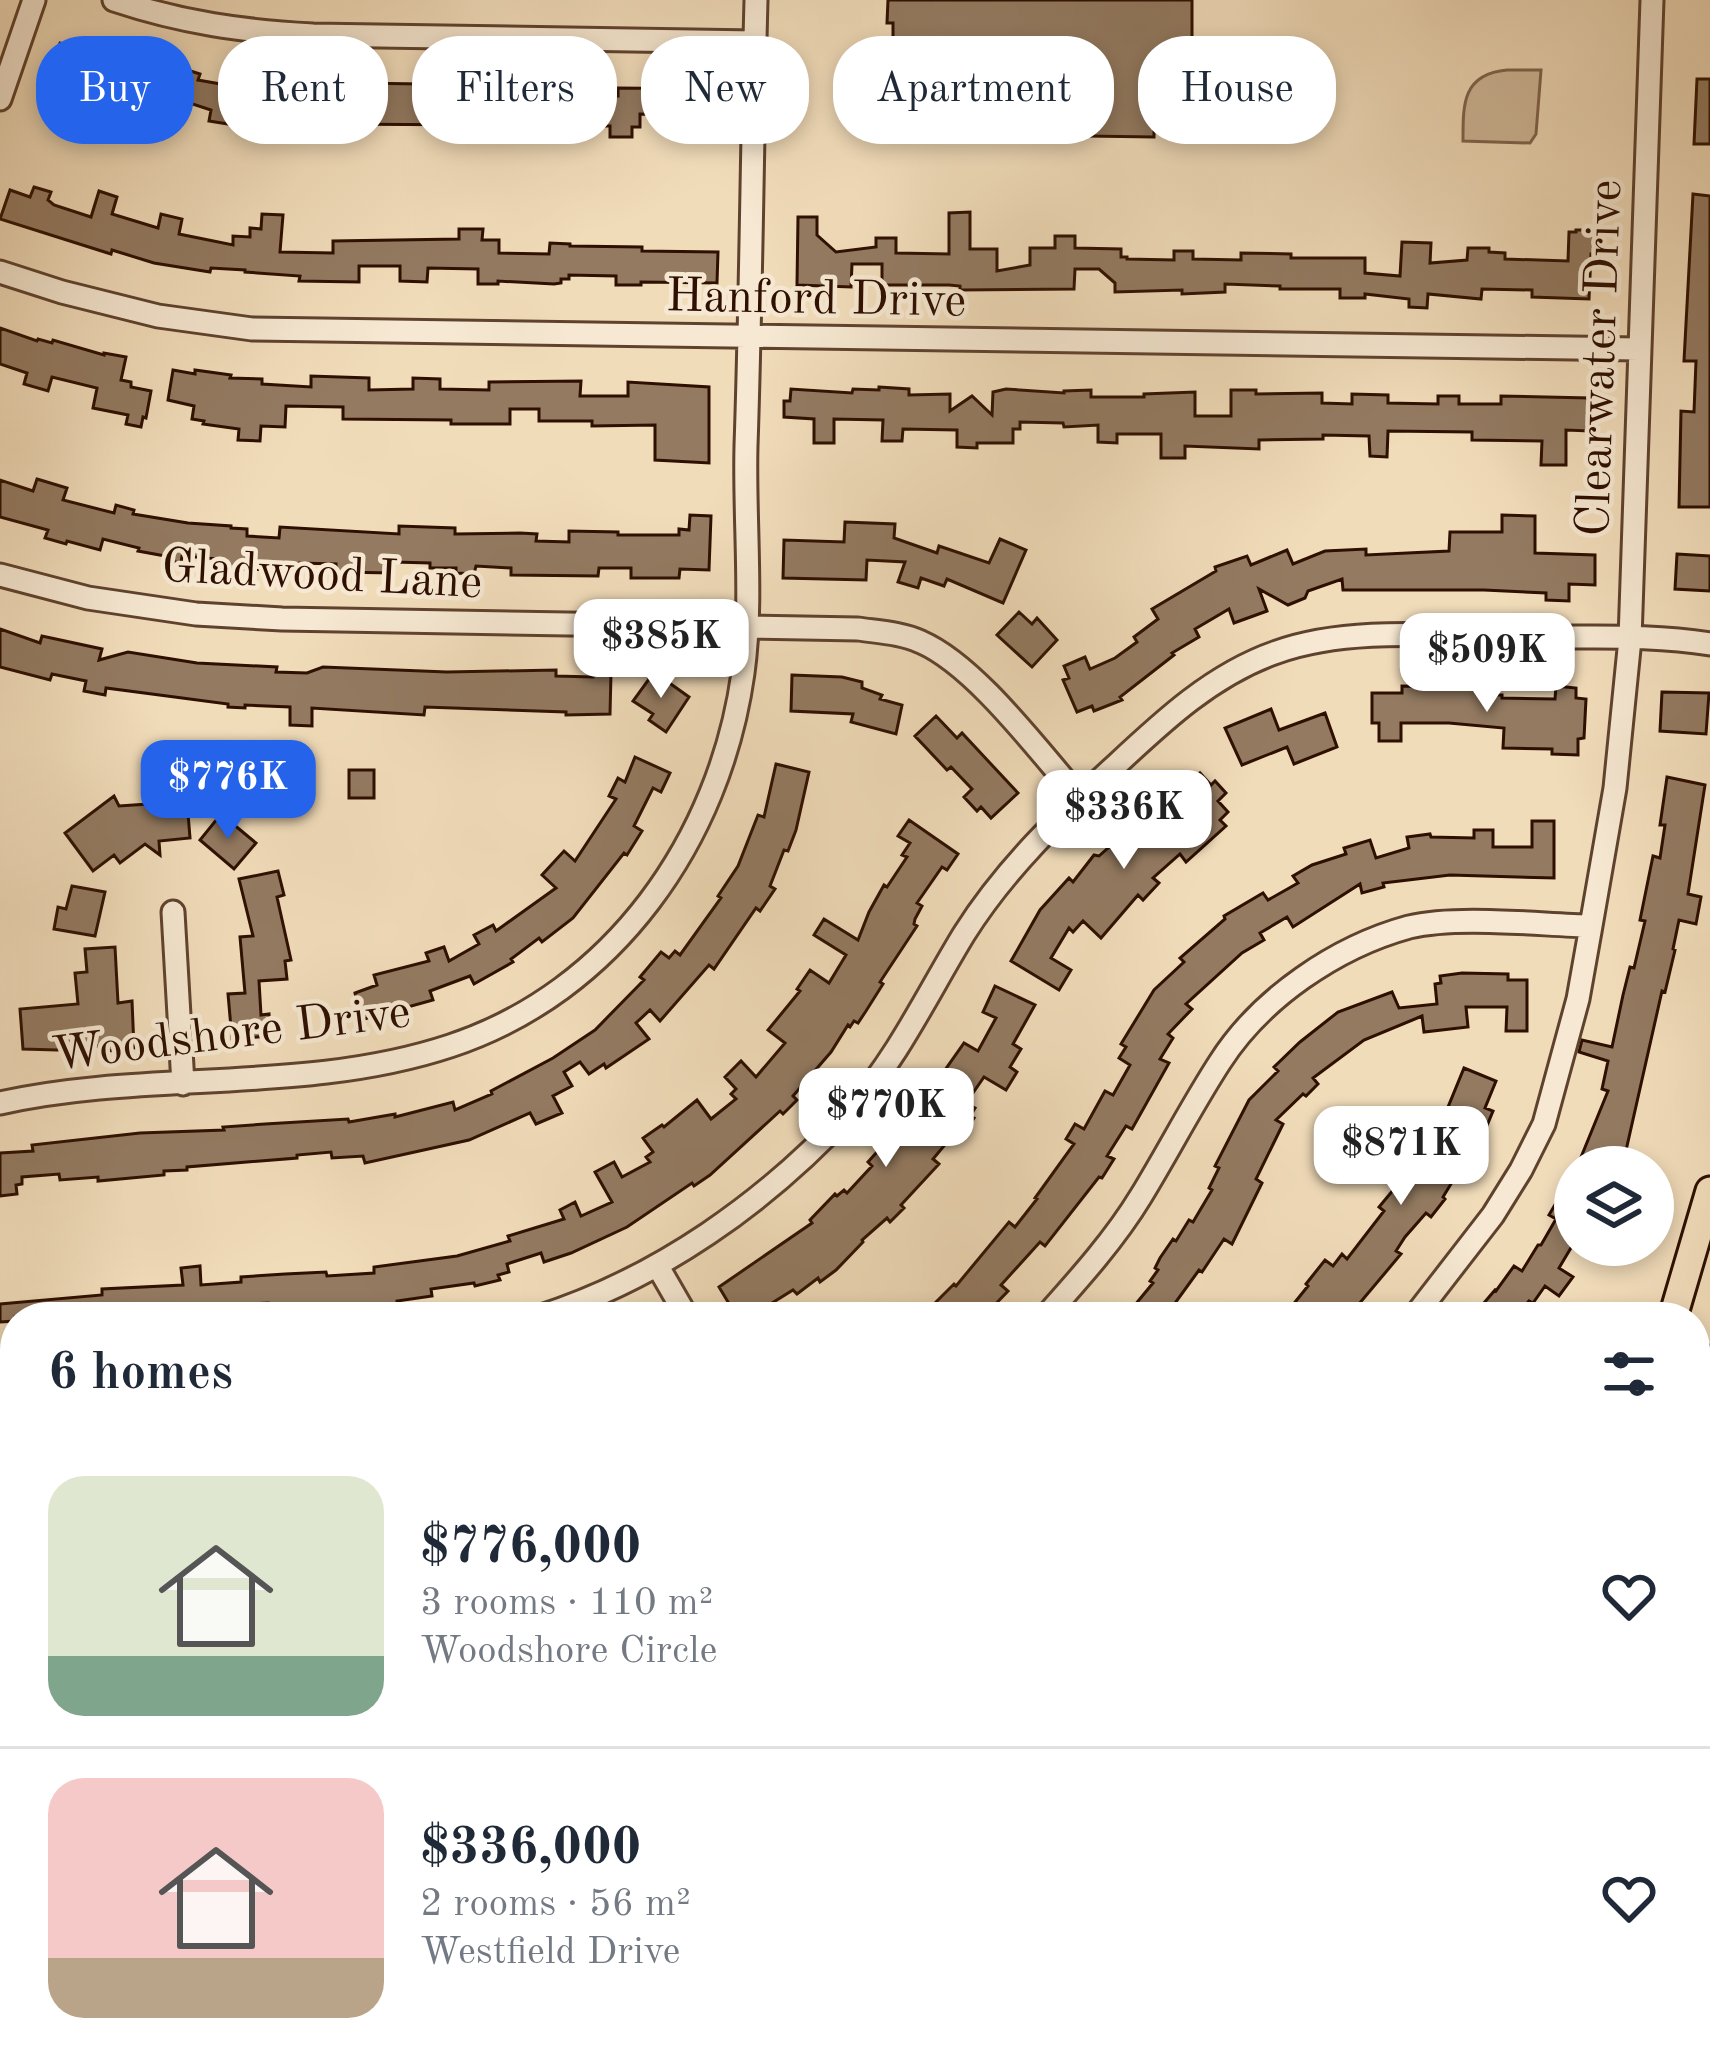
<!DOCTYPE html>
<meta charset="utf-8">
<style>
:root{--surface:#fff;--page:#f6f6f7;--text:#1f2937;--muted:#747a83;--line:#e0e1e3;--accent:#2563eb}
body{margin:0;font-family:"Old Standard TT",serif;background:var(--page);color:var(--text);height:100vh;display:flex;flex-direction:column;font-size:45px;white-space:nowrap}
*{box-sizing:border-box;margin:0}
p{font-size:39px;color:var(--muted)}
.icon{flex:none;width:66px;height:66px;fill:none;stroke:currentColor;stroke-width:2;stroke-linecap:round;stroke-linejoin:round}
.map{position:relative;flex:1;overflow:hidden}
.drawer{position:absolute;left:0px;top:1302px;width:1710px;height:771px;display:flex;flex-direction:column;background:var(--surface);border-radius:48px 48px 0 0;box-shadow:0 6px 18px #0003}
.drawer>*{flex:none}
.top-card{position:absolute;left:36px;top:36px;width:1638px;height:108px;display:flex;gap:24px}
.tools{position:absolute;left:1554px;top:1146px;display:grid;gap:24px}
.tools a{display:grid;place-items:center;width:120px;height:120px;border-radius:50%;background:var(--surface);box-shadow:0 6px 18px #0003;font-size:60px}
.price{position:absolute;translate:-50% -102px;padding:0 27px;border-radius:24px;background:#fff;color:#222;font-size:39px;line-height:78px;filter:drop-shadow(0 3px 6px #0008)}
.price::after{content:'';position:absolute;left:50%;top:72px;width:36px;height:27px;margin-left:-18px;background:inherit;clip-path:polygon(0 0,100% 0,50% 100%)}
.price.on{background:var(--accent);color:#fff}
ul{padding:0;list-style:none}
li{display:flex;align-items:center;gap:36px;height:300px;padding:0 48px}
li+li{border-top:3px solid var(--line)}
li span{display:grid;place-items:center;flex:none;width:336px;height:240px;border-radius:36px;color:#555}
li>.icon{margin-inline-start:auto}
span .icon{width:144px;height:144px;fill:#fffc;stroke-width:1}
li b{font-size:51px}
h2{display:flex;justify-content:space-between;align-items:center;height:144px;padding:0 48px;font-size:51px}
.chip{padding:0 42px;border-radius:48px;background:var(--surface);box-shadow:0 6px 18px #0003;font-size:42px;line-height:108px}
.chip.on{background:var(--accent);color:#fff}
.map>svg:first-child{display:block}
.green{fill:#d0b99a;stroke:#7f644d;stroke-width:3}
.building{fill:#937a61;stroke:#2e0f00;stroke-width:3}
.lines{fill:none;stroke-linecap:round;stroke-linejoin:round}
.minor-casing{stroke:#5f422e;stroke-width:27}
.major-casing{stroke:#2e0f00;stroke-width:33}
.minor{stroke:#f6e8d2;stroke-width:21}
.major{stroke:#f1dcba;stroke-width:27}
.labels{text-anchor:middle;stroke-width:9;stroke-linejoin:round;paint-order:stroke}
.street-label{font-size:48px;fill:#2e0f00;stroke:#f6e8d2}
</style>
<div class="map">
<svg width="1710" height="2071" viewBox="0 0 1710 2071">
<rect width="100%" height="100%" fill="#f1dcba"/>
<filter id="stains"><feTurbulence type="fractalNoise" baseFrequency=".00167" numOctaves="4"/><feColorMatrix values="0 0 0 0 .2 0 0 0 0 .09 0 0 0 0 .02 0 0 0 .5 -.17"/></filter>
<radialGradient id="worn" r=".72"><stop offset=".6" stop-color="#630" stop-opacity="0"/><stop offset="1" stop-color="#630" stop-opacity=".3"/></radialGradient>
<path class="green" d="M1247,56H1302V88H1293V127H1247Z
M1507,70H1541L1536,134L1530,143L1463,141C1463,105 1462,74 1507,70Z"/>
<path class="building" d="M888,0H1192V52L1155,51L1154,98H1160L1159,113H1154V137L952,134V121H897L898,53H893V23H887Z
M95,41L116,49L103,88L50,69L60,43L91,52Z
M147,57L200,74L198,80L249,89L251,78L290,85V82L421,84V97L469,95V85L568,86V97L618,96V88L716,89V111H723L722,127H703L704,116L640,114V127H632V137H610V126H544V115L495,111L494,125L321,124V119L267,118V122L230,116L228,124L209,121L211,110L138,86Z
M1697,79H1710V144H1694Z
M34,187L51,192L48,200L54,205L91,217L99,191L117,197L112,214L158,228L161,214L182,219L179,234L233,245V236L250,237V228L261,229L262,214L283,215L280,252L333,253V241L459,239V229H483L482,240H499V253L549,254L550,243L570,244V246L642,247V251L718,252L717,283L641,282V285H616V276L569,275V279H561V283L554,284L498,281V284H478V269L428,268L427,282L400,281V266H359V282L299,281L300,276L245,272V270L211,268L210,272L154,263L112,250L111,254L0,219L10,190L30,197Z
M1693,194L1710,196V507H1679L1681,411L1694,412L1696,361H1684Z
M970,212V249H997V271L1030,265V248H1055V236H1075V248L1121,249V257H1127V259L1174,260V251H1193V259L1241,260V253L1291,254V258H1365V273L1400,276L1402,242L1431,243L1430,263L1467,260L1468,248H1489V252L1505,253V259L1568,261L1569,232H1576V230H1598V254H1591L1589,299L1532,297V290L1482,289L1481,299L1428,294L1427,308L1409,307V299L1365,294V298H1340V289H1280V286L1225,284V292L1182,294V290L1115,292V283L1099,269H1075L1074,289L960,290V286L949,285H882V264H852L851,287L797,285L798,217H817V235L836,252L876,247V238H896V253L949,254V213Z
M0,328L37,341L38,339L52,343L53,340L104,355V353L126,357L121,380L131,382V387L151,391L146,418L143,417L141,427L126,424L128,415L93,408L97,388L52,377L48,391L24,384L27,373L0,364Z
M173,370L195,374V370L231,375L230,378L262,379V384L311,387V376L369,378V390L413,389V378L440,379V389L489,390V382L581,381L580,396H628V382L709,387V463L655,460V425L592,426V421H539V409H510V424H451V420L343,419V407L286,406L285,427L261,426L260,441L238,440L239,429L203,424L204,421L192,419L194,406L168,400Z
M879,387L909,389V395L950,394V411L972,396L992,415L993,392L1006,389L1064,393V391L1091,390V397H1144V394L1195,392V416H1231V390H1256V394L1322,393V403L1352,404V394L1388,395V403L1438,404V396H1459V404H1501V396L1589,398V431L1566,430V465H1541L1542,441L1472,440V432L1388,431L1387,457L1370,456L1369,436L1323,435V439L1259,440V449L1185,446V458H1161V434H1117V443L1098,442V425L1064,427L1063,423L1020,422V429H1013V443H977V448L957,447V430L903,429L902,441H882L883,420L834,419V443H814V419L784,417V401H790L791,389L852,393L853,389L879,390Z
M37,479L67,488L63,500L114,513L116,505L134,510L133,514L188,523L231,526V528L247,529V536L279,538L280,527L399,534V526L455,528V534L520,533L537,534L536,541L569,542V531L618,532V535H679V529L689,530L690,515L711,516L709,570L680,569L679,578H631V568H599L598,576L511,575V568L476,566L474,574L456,573V568H430V563L394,562L393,573L336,572V564L300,563V571L219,568L220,559L182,556L181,563L164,560L165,556L138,551L139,548L103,539L100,550L67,541L66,544L45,538L48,530L0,517V480L33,491Z
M1502,515L1535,516V553L1595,555V585L1569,584V601L1546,600V593L1484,590H1343L1342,579L1308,591L1305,598L1288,605L1259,589L1267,611L1234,623L1229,609L1195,629L1199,637L1172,653L1174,655L1120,697L1122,700L1094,711L1092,706L1077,712L1063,680L1069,678L1064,666L1085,657L1090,669L1115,658L1137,642L1134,637L1158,619L1152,609L1216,571L1215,567L1247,556L1251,565L1287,550L1293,564L1325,551L1366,549V555L1449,551L1450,532H1502Z
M845,522L895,524L894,538L937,553L939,546L989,563L1000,539L1026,550L1003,603L947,579L944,586L921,578L918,588L898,582L905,562L867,560L866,580L783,578L784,540L844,542Z
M1677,554L1710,556V591L1675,589Z
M1019,612L1032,624L1037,618L1057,640L1032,667L997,635Z
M0,629L40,643L42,636L102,649L99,660L128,652L197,663L277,667L276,672L307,673L323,667L447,672L556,670V676L593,677V673H611L610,714L566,715V712L425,707L424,715L312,708V726L290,725V707L245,705V708L228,707V704L106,688L105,695L84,691L86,681L52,674L50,680L0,667Z
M654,672L689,697L666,732L649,720L653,714L633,701Z
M792,675L842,677L862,682V688L882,695L880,699L902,705L896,734L851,722L853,714L791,711Z
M1402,686L1495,688V695H1502V698L1555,699L1556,686L1576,688V698L1586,699L1584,738L1578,739V755L1552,754V749L1503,748L1504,728L1449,723H1401V741H1379V723H1372V693H1402Z
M1662,692L1709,693L1706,734L1660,731Z
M1271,709L1279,730L1325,713L1337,747L1294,764L1287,747L1242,765L1225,728Z
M936,716L957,738L962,733L1018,793L991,818L981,807L977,811L964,797L972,789L951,767L947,770L915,736Z
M635,757L670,773L661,792L653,788L634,826L642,831L627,855L624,853L573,918L542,942L539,938L511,959L513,962L474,984L470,976L430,991L433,1000L361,1020L355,993L377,985L374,975L429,961L426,953L444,947L449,961L479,944L474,935L493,925L496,931L556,888L542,875L564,851L575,861L616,799L609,796L618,778L625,782Z
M776,764L809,772L796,830L788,851L784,850L770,886L775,889L760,911L756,908L714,969L709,965L660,1021L650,1010L636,1023L649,1039L606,1068L604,1064L589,1074L580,1062L564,1072L572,1086L553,1096L562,1113L536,1124L530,1113L469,1140L365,1163L363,1156L332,1158L331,1152L297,1155V1158L187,1167V1170L164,1171V1175L98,1181V1177L60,1180L59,1174L22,1177V1184L16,1185L17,1194L0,1196V1153L33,1151L32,1145L140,1133L224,1130L223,1127L265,1124L348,1119L349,1122L395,1114V1117L453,1102L455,1110L492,1094L491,1091L553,1058L595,1030L644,980L640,977L661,952L669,958L675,951L680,955L721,898L718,896L738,866L758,815L764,817Z
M349,770H374V798H349Z
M1188,773L1194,779L1200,773L1211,785L1215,781L1226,793L1218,801L1228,812L1220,820L1226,826L1186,862L1180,854L1153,878L1159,883L1143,900L1138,895L1101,938L1083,921L1073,932L1069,928L1051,958L1071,970L1059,990L1011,961L1040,910L1069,878L1073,882L1094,855L1099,856L1127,831L1124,828L1170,790L1171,784L1175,780L1181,779Z
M1667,777L1705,785L1688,894L1701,897L1696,924L1679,920L1673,949L1675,950L1665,992L1662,991L1625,1155L1617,1153L1612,1167H1577L1608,1091L1602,1089L1608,1061L1579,1052L1582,1040L1612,1047L1623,995L1630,967L1634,968L1645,921L1640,920L1653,856L1660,858L1665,825H1660Z
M169,787L170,802L187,801L190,838L159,841L160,855L145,844L120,863L114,855L93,871L65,833L114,796L119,806L148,804L146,789Z
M221,814L256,843L234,869L200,840Z
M909,820L958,854L947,870L942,867L917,903L922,906L915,919L914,924L917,926L880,982L883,984L866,1011L858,1023L854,1021L850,1027L848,1025L831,1052L793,1096L797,1100L783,1114L780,1111L710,1175L694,1186L692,1183L627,1227L571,1253L544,1262L541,1253L507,1264L509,1272L498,1275L500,1280L475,1286L474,1283L431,1289L432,1296L397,1301V1305L268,1312V1303L233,1305L234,1311H223L224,1316L205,1317H199V1313L154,1317H15V1321L0,1322V1304L102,1295V1289L183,1285L181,1268L200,1266L201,1285L241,1282V1277L285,1274L326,1272L327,1276L374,1273V1267L457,1256L510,1241L508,1236L564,1219L560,1210L575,1202L581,1216L612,1202L595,1172L614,1162L622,1177L650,1162L646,1157L653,1152L643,1138L662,1125L664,1127L697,1100L711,1119L736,1099L731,1094L736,1089L725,1077L741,1061L756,1077L785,1043L768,1030L800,991L797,989L810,970L829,983L846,955L814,935L824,919L858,940L869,912L884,885L887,887L907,857L902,855L910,843L898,836Z
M1532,821H1554V878L1450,875L1383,883L1384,887L1362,893L1360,884L1293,927L1287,917L1260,933L1264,940L1242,953L1186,1004L1192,1009L1168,1034L1173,1038L1160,1059L1169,1063L1132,1129L1126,1126L1107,1156L1114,1159L1102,1178L1099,1177L1045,1246L1040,1242L1001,1285L1008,1291L983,1317H921L954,1284L956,1286L1009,1222L1015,1227L1037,1199L1035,1198L1074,1144L1066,1139L1075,1124L1084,1129L1105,1091L1113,1095L1130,1065L1119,1058L1126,1047L1121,1044L1154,990L1184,962L1180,958L1225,919L1224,916L1263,893L1268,900L1298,883L1293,876L1312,865L1346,854L1344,848L1370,840L1376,858L1409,848L1407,837L1430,834L1431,837L1474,838V830H1493V847H1532Z
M278,871L284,895L277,897L291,960L285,961L287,979L259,981L261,1015L269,1014L270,1036L232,1039L228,994L245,993L240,937L253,936L239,879Z
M72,886L105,892L95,936L54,929L58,907L66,909Z
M115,947L118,1003L132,1001L134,1048L100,1052L99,1046L57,1050L23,1049L20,1009L78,1004L75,973L87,972L85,949Z
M1462,973L1508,974V980H1527V1031H1506L1507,1007H1466L1468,1027L1424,1032L1422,1016L1364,1040L1313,1078L1318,1084L1306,1096L1303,1094L1276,1120L1283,1124L1256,1179L1262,1183L1232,1244L1224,1239L1202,1272L1199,1270L1165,1317H1125L1153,1283L1150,1281L1158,1270L1155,1268L1160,1258L1173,1239L1176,1241L1189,1220L1193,1222L1212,1190L1209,1188L1219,1168L1215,1166L1249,1100L1278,1071L1274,1067L1300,1042L1338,1012L1392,992L1399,1008L1437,1004L1435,984L1441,983L1440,976Z
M995,986L1035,1005L1013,1044L1021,1049L1010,1067L1017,1072L1006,1090L984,1077L966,1103L975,1108L970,1116L974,1118L964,1133L958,1129L933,1159L939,1164L901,1205L904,1208L890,1222L887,1218L862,1240L863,1242L836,1270L820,1282L818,1278L797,1294L793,1290L764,1308L769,1317H737L719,1287L812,1223L810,1220L835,1194L837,1196L844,1190L847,1193L872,1166L868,1162L920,1104L916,1096L928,1094L964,1043L978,1051L996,1018L983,1012Z
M1464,1068L1496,1081L1485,1108L1493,1111L1486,1128L1483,1127L1457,1168L1460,1169L1443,1197L1445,1199L1431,1217L1426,1213L1405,1237L1396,1251L1401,1254L1348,1317H1283L1308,1286L1306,1284L1325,1260L1333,1266L1342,1254L1347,1259L1384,1211L1379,1207L1404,1177L1407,1180L1451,1114L1446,1112Z
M1575,1173V1241L1559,1268L1573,1277L1559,1296L1545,1286L1533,1303L1529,1301L1516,1317H1472L1495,1290L1496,1291L1514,1266L1522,1271L1538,1245H1541L1556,1219L1549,1215L1559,1198L1563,1201Z
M15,1431V1463L0,1464V1432Z
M15,1535V1621L0,1622V1536Z"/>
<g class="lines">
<g class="minor-casing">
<path id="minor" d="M114,0C183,23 242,31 313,35L755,42
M0,99L34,0
M0,272L62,292L158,316L252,329L1638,349
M0,575L88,598L196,614L282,619L858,629C879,632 902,633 921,642C976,666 1039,752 1080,798
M173,912L183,1084
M0,1103C148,1070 305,1094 450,1046C614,992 720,839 743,673C753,601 744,519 746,446C751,297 752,149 756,0
M657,1265L687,1317
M538,1317C658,1279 767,1202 852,1109C898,1057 928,993 964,934C1005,869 1059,817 1115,766C1163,721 1213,674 1277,652C1352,625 1450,637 1529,637C1589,638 1651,634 1710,644
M1045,1317C1079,1279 1115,1239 1141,1196C1168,1152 1192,1105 1220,1062C1261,998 1336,947 1409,927C1458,915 1540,925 1591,926
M1414,1317L1493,1215L1521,1170L1544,1124L1578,999L1591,926L1615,788L1630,639L1652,0
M0,1386L15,1385
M1695,1618H1710
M0,1671L15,1669
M0,1958L15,1957
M1695,2055H1710
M1066,2071L1067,2058"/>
</g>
<g class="major-casing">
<path id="major" d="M1673,1317L1710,1191
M1695,1440L1710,1360
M1695,1682L1710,1912
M1669,2071L1670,2058"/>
</g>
<use href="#minor" class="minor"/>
<use href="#major" class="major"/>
</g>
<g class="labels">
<g class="street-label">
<text transform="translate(816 296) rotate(1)" y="17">Hanford Drive</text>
<text transform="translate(1597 358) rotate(-88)" y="17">Clearwater Drive</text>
<text transform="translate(322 572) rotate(3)" y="17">Gladwood Lane</text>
<text transform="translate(231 1031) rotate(-7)" y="17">Woodshore Drive</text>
</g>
</g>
<rect width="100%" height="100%" filter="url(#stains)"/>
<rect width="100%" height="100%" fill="url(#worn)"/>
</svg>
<div class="tools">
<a><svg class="icon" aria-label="layers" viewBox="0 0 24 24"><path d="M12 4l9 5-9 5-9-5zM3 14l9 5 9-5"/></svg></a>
</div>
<b class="price" style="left:661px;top:701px">$385K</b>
<b class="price" style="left:1487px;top:715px">$509K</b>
<b class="price on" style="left:228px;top:842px">$776K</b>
<b class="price" style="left:1124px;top:872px">$336K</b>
<b class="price" style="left:886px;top:1170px">$770K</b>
<b class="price" style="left:1401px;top:1208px">$871K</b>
<div class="top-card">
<a class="chip on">Buy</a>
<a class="chip">Rent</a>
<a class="chip">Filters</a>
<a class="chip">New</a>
<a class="chip">Apartment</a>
<a class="chip">House</a>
</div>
<section class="drawer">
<h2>6 homes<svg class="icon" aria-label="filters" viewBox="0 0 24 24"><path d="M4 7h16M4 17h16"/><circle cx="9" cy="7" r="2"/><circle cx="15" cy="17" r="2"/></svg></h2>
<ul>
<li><span style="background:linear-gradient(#dfe7d0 75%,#7fa58c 0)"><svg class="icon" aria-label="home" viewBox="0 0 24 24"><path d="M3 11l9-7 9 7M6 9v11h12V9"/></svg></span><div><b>$776,000</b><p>3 rooms · 110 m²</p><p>Woodshore Circle</p></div><svg class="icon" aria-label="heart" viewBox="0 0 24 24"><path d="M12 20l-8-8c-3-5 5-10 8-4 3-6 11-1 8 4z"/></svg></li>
<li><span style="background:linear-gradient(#f6c9c9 75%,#b9a48a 0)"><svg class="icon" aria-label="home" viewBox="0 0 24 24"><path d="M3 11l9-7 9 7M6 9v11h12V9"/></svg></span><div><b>$336,000</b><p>2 rooms · 56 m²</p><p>Westfield Drive</p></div><svg class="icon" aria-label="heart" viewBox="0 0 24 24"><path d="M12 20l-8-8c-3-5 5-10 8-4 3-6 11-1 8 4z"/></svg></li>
</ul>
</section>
</div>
